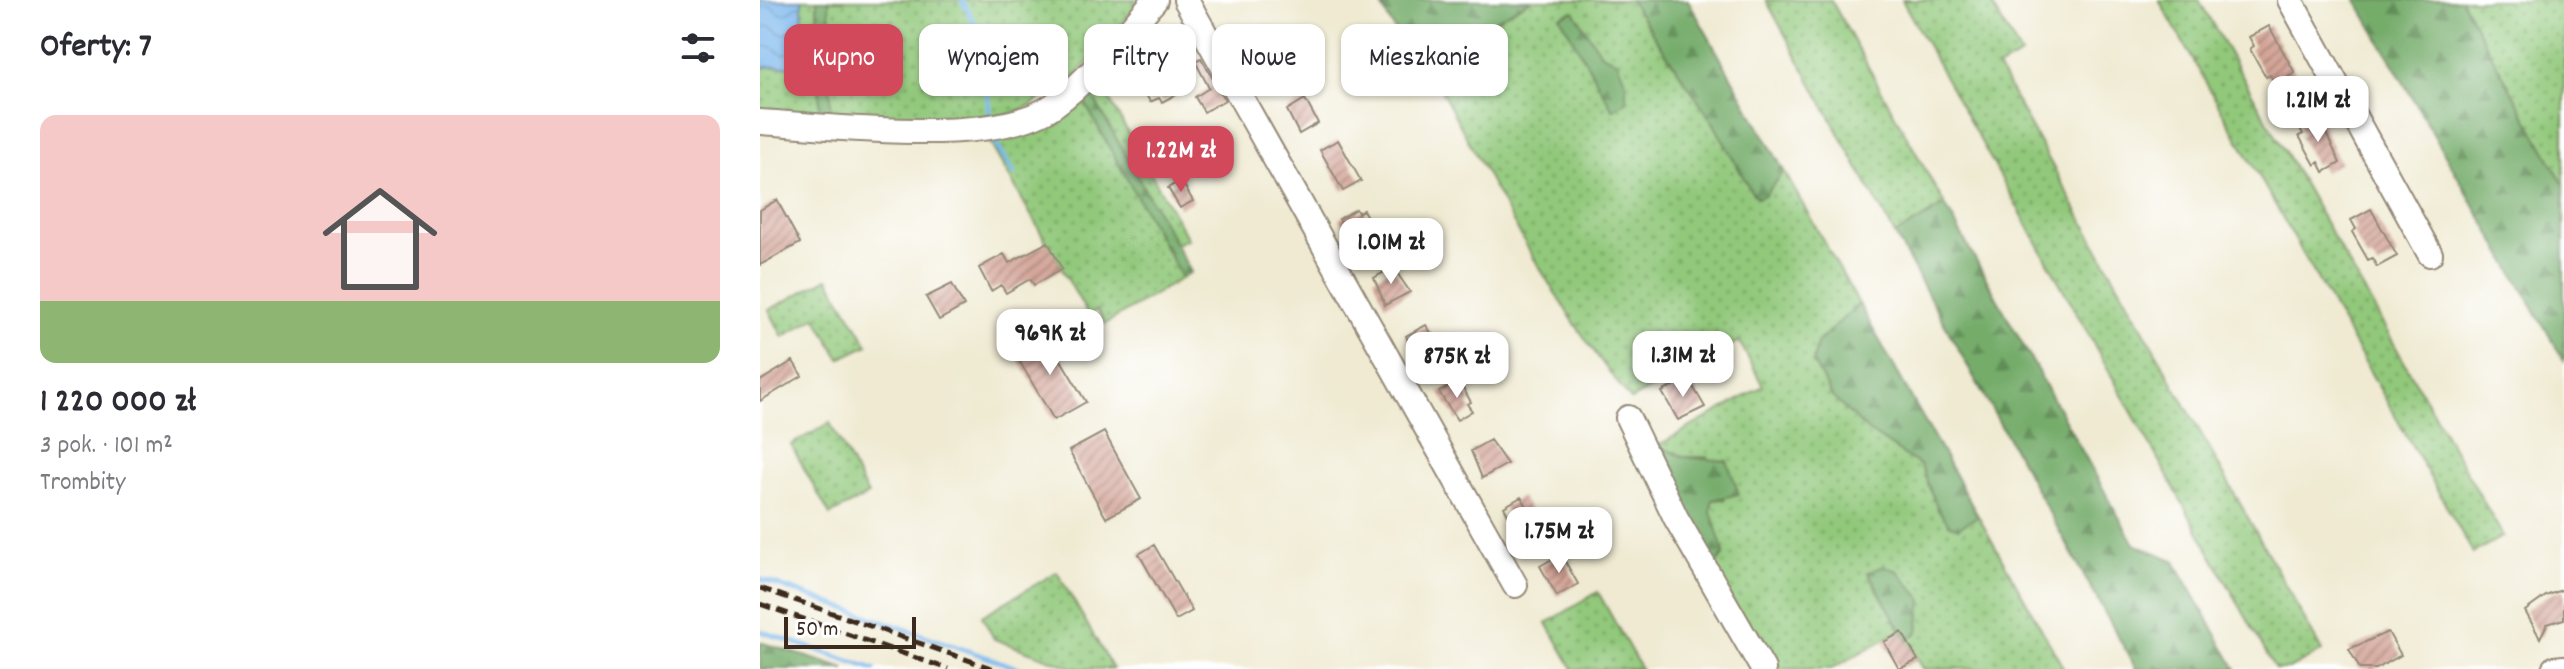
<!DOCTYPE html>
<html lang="pl">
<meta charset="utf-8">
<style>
:root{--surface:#fff;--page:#f7f7f7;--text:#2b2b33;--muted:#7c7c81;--accent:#d1495b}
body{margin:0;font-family:Dekko,sans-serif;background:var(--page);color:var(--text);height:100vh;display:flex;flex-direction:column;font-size:30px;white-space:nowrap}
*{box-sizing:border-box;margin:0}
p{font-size:26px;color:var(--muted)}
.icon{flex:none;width:44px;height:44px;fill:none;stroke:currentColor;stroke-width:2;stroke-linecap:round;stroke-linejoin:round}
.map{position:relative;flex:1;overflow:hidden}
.drawer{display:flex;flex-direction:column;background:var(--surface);width:760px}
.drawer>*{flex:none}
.guide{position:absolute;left:24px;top:24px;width:760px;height:72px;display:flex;gap:16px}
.scale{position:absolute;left:24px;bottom:20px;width:132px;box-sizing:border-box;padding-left:8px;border:4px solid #3b2a1e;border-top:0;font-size:22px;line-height:28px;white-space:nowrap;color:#3b2a1e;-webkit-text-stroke:6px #fff;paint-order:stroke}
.price{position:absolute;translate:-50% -68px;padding:0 18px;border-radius:16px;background:#fff;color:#222;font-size:26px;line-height:52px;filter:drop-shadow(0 2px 4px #0008)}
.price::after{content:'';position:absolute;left:50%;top:48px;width:24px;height:18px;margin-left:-12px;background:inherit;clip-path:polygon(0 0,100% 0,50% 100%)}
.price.current{background:var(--accent);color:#fff}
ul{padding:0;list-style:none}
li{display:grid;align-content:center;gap:16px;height:424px;padding:0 40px}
li span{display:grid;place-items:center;height:248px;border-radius:16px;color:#555}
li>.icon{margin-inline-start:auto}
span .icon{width:144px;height:144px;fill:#fffc;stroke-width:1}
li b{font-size:34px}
h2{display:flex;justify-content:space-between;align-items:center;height:96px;padding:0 40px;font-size:34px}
.tag{padding:0 28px;border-radius:16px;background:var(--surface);box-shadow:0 2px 6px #0004;font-size:28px;line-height:72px}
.tag.current{background:var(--accent);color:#fff}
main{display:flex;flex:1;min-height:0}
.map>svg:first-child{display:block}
.grass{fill:url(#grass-dots);stroke:#66794c;stroke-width:2;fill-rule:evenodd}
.forest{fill:url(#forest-firs);stroke:#586b44;stroke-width:2}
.water{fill:url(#water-waves);stroke:#5a7086;stroke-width:2}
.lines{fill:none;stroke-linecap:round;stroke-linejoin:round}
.stream{stroke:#7ab7ed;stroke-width:5}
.building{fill:url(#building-hatch)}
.minor-casing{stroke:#958a78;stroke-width:28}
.minor{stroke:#fff;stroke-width:24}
.rail{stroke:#3b2a1e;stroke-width:5;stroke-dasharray:12 6;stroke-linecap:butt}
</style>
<main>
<section class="drawer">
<h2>Oferty: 7<svg class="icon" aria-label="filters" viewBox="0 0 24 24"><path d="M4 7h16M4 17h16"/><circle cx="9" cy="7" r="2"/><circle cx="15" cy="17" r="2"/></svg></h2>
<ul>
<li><span style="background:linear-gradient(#f6c9c9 75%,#8fb573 0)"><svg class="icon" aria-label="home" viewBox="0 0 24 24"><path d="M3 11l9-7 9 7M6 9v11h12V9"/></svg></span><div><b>1 220 000 zł</b><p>3 pok. · 101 m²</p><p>Trombity</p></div></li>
</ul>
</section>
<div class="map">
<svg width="1804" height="669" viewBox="0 0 1804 669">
<defs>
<pattern id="grass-dots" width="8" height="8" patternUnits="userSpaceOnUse" patternTransform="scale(2)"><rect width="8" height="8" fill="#91c87a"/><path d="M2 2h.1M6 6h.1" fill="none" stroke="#78a363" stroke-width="1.8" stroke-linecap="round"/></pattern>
<pattern id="forest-firs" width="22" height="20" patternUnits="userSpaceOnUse" patternTransform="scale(2)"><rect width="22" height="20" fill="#74ac6a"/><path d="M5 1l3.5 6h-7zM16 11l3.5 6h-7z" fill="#608c57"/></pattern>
<pattern id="water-waves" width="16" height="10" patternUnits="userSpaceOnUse" patternTransform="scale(2)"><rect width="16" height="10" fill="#7ab7ed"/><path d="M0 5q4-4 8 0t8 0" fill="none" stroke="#6595bf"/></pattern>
<pattern id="building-hatch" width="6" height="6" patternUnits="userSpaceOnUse" patternTransform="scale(2)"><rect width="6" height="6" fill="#d3a396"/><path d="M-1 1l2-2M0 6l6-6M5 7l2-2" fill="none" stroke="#ac857a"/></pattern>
</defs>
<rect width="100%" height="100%" fill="#fff"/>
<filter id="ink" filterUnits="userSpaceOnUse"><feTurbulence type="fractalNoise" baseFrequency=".0125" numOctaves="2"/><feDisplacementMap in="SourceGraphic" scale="16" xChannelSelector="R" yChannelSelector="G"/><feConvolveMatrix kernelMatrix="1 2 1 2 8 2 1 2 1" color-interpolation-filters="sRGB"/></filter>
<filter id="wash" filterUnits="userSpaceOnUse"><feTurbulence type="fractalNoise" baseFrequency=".006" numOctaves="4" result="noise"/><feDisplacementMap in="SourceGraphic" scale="32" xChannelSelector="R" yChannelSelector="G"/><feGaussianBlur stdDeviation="1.8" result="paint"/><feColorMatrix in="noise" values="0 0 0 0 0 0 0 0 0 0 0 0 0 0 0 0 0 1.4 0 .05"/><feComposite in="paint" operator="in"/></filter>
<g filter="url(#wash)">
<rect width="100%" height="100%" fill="#efead1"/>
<path class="grass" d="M42,0H57L60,118L0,114V67L38,66Z
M69,0H382L314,78L270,106L248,115L132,122L71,118Z
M771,0H870L953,122L991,191L997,198L1005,195L1024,171L1099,304L1057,343L1107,430L1161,466L1178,510L1198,528L1218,516L1304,669H1163L1147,641L1158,632L1124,566L1108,573L1141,630L1071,669H1021L1000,632L989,631L954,567L964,554L951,512L952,500L964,499L948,457H925L897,446L1003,386L979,341L871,400C787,297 728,175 664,59ZM813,11L841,54L853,110L801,16Z
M1006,0H1071L1185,205L1135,235Z
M1142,0H1229L1261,55L1238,68L1562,651L1529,669H1515Z
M1399,0H1439L1743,536L1713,553Z
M1701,0H1804V185Z
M339,81L428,239L415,244L329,90Z
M321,96L422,278L345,324L337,310L328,315L227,138C264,141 293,118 321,96Z
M68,278L108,345L80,359L56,317L23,337L9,310Z
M70,423L108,495L70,515L31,445Z
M297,572L353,669H316L234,639L222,616Z
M838,592L881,669H813L787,623Z"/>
<path class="forest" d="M57,0H69L71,118H60Z
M618,0H771L654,65Z
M870,0H928L1024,171L1005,195L997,198L991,191L953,122Z
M1596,0H1701L1804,185V361Z
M814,11L841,54L857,61L866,84V101L853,110L800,16Z
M329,90L431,272L422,278L321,96Z
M1185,205L1374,544L1414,560L1476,669H1376L1135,235Z
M1099,304L1218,516L1198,528L1190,525L1178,510L1161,466L1107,430L1072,397L1053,362L1057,343Z
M897,446L925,457L967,461L979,494L952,500L951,512L964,554L954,567L906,478Z
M1124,566L1138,571L1162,599L1158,632L1147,641L1108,572Z
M0,642L85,669H0Z"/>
<path class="water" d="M0,0H42L43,46L38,66L0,67Z"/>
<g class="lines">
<path class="stream" d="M202,0L222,38L229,112
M231,137L254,173
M0,579L261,669
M0,631L114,669"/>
</g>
<g id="blocks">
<path class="building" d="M1509,26L1535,73L1515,84L1510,75L1506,77L1490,49L1494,46L1489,37Z
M441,58L465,100L444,112L435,97L449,88L435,61Z
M402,68L417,94L402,102L399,98L390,102L379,81Z
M545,99L558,123L539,134L527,110Z
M1557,114L1580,163L1564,172L1559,162L1555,165L1539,136L1543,134L1538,125Z
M578,140L601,181L583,191L560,150Z
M421,180L433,201L420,208L408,188Z
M17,200L40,243L0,265V210Z
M596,209L598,213L603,210L621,241L602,251L579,219Z
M1611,209L1637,256L1617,267L1612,258L1608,260L1592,232L1596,229L1591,220Z
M288,242L302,269L274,285L270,279L246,293L241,285L231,291L219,268L244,254L249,263Z
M633,267L650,292L625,305L614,278Z
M192,284L204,306L179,320L166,297Z
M666,325L682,350L658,363L646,336Z
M286,335L326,402L294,420L254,352Z
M33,361L42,376L0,401V381Z
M928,378L945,407L918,420L902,392Z
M699,381L711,402L707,404L712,411L697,420L679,392Z
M344,432L381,499L346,518L309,451Z
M730,440L747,464L722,478L711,451Z
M761,497L782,528L761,540L744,507Z
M394,545L432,611L416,620L379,554Z
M801,554L818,584L797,596L780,566Z
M1804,589V619L1787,624L1780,638L1765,611L1786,596Z
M1142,632L1158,660L1139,669L1124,642Z
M1628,632L1641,655L1616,669H1600L1589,649Z"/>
</g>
</g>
<g filter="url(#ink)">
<use href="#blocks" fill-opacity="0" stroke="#958a78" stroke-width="2"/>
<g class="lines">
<g class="minor-casing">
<path id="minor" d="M426,0L755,585
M1530,0L1670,254
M0,122C73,126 235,148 294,105C333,77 363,36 395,0
M868,418L916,518L1003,669
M1794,669L1804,668"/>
</g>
<use href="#minor" class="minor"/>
<path class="rail" d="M0,588L234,669
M0,604L188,669"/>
</g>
</g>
</svg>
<div class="scale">50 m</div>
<b class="price" style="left:1558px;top:144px">1.21M zł</b>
<b class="price current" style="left:421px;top:194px">1.22M zł</b>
<b class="price" style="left:631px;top:286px">1.01M zł</b>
<b class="price" style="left:290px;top:377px">969K zł</b>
<b class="price" style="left:923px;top:399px">1.31M zł</b>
<b class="price" style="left:697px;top:400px">875K zł</b>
<b class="price" style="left:799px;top:575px">1.75M zł</b>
<div class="guide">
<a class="tag current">Kupno</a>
<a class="tag">Wynajem</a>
<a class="tag">Filtry</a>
<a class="tag">Nowe</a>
<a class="tag">Mieszkanie</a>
</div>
</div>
</main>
